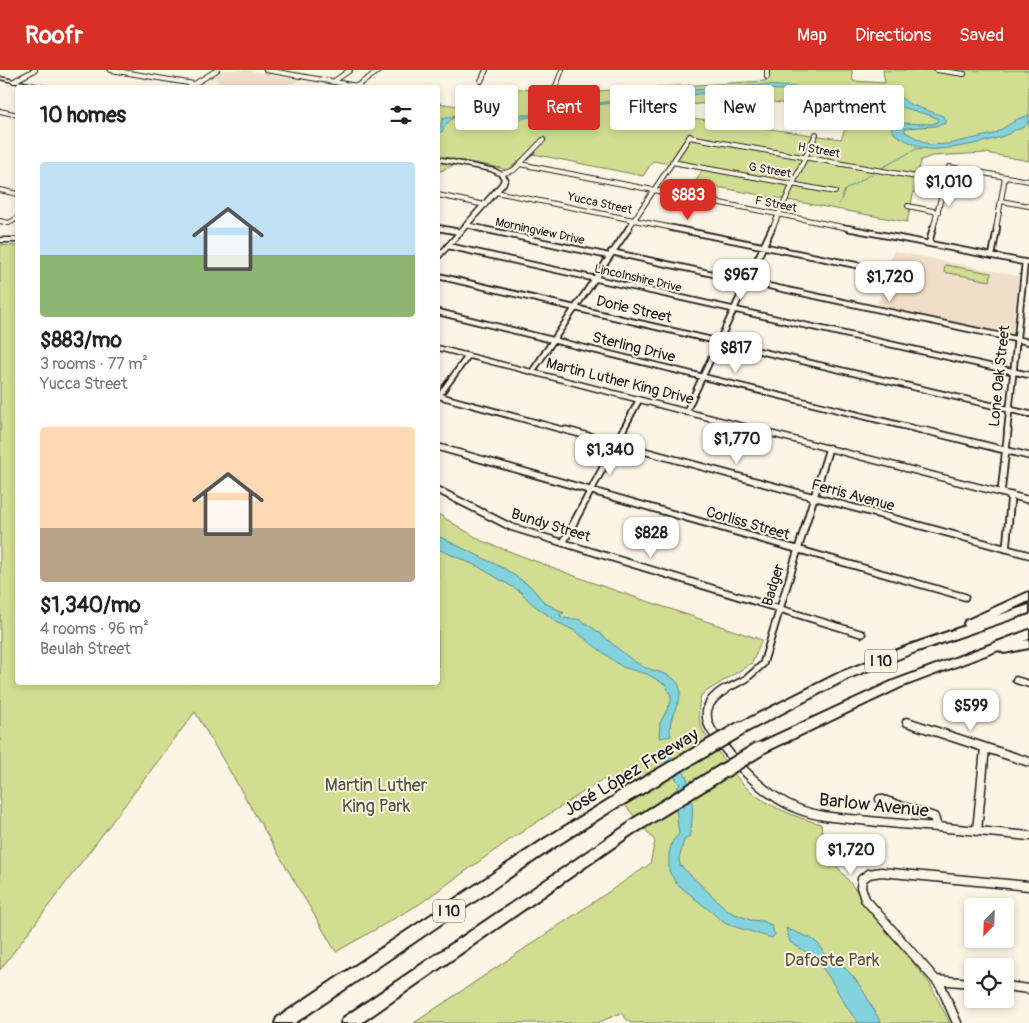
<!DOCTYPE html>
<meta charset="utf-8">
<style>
:root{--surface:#fff;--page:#f2f2f2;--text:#222;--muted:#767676;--accent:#d93025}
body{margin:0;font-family:Pangolin,sans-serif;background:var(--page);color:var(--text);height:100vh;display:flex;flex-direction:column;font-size:19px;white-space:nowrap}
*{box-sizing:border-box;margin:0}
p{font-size:16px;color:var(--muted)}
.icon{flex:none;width:28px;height:28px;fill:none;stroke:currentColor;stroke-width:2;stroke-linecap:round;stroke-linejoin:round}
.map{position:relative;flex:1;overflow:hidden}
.sheet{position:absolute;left:15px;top:15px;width:425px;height:600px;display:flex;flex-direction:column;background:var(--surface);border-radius:5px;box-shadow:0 2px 8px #0003}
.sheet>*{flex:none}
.banner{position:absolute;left:455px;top:15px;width:475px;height:45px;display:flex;gap:10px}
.needle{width:32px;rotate:203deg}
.controls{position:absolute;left:964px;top:828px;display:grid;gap:10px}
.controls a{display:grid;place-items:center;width:50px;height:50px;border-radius:5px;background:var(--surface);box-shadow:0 2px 8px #0003;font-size:25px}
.price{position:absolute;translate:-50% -42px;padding:0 11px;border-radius:10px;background:#fff;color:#222;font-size:16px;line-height:32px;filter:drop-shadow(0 1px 2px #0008)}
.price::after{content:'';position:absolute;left:50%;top:30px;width:15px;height:11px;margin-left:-8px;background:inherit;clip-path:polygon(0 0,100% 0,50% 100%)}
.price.current{background:var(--accent);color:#fff}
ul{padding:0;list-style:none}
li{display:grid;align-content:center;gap:10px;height:265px;padding:0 25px}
li span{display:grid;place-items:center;height:155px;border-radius:5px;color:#555}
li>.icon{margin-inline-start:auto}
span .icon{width:90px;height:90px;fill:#fffc;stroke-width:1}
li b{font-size:21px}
h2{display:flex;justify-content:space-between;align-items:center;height:60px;padding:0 25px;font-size:21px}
.pill{padding:0 18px;border-radius:5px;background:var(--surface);box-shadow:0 2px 8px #0003;font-size:18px;line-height:45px}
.pill.current{background:var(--accent);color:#fff}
header{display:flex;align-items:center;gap:30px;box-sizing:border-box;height:70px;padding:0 25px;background:var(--accent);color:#fff}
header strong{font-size:24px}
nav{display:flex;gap:28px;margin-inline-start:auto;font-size:18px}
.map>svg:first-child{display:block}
.built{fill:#f0dec8}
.green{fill:#d1dd90;stroke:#767c56;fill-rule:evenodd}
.water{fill:#83d3df;stroke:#5a8a91}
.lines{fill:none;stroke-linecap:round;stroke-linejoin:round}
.stream{stroke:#5a8a91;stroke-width:1}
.street-far3-casing{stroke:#1c1c1c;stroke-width:6}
.street-far2-casing{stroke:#1c1c1c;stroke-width:8}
.street-far1-casing{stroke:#1c1c1c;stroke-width:9}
.street-casing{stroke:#1c1c1c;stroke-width:11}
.secondary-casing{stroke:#1c1c1c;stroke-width:3}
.highway-casing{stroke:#1c1c1c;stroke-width:4}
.street-far3{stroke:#fcf5e5;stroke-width:4}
.street-far2{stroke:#fcf5e5;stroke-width:4.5}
.street-far1{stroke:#fcf5e5;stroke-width:5.5}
.street{stroke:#fcf5e5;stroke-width:8}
.secondary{fill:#fcf5e5;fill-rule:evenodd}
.highway{fill:#fcf5e5;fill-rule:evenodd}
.highway-bridge-casing{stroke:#1c1c1c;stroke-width:17;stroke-linecap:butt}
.highway-bridge{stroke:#fcf5e5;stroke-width:13}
.labels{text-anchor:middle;stroke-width:4;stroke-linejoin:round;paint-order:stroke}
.far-street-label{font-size:12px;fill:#1c1c1c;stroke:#fcf5e5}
.shield{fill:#fcf5e5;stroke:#5f5d58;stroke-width:1}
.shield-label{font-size:14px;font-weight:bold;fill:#1c1c1c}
.street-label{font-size:15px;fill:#1c1c1c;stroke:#fcf5e5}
.near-street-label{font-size:18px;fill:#1c1c1c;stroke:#fcf5e5}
.near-park-label{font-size:18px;fill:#52563f;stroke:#fcf5e5}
</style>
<header>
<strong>Roofr</strong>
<nav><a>Map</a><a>Directions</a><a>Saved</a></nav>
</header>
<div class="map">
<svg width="1029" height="953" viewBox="0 0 1029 953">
<rect width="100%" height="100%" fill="#fcf5e5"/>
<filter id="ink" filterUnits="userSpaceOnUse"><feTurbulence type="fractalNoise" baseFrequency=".02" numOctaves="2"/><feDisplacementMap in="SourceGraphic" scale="10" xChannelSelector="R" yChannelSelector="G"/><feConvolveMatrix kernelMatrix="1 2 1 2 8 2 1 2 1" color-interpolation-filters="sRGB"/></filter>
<g filter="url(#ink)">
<path class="built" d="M222,0H246L299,10L287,17H219L224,14L217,12L219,10L209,8Z
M893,181L1019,206L1012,266L877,237Z"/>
<path class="green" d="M769,0H852L853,11L885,13L883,0H1029V91L986,83L932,86L921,90L907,152L695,113L702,100L653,91L643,106L528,83L507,101L501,98L463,91L438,102V33L457,36L481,15L561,23L765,11L769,8ZM752,29L851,43L841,69L636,40Z
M0,175L18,176V612H438V444L482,471L599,515L762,570L752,593L701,625C694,652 703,663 719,683C726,693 733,702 740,711C761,734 792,746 821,754L825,781L930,914L950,953H630L621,943L597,953H414L650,794L655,771L603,709L508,771L418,835L336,882L195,642L0,900Z
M945,195L991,203L990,211L944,202Z"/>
<path class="water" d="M764,15L797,17L849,33H852L853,29L871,24L901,28L909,34L943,46L946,50V53L935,56L905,58V62L930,75L948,74L994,64L1018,49L1029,45C1029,55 1024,59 1014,60C1006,70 943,81 928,79C917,77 906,70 896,65L892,60L891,55L898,53L932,54L937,52L938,49L932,46L902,37L891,30H900C887,26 870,24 857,30L863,32C849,48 808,21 789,20C728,17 665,29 604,34C577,37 550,45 523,48C513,49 502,49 492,49C481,48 466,42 455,47C447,50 444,60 438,66V61L443,49L462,43L528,45L605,32L660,25L665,22Z
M438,466L505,499L530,516L545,533L564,543L560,544V546C567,551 575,547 582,551C603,563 619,582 640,595C651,602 677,602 680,619C683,633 666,647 671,666L659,668L660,653L671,632V626L666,615L647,604L622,597L575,561L557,552L530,532L521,522L477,496L438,479Z
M669,680C672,694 681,696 686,706C694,723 694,750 689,767L684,770L679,789L680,795L728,841L750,850L763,851L771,855L775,865L772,868L726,854L676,813L669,801V784L672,772L679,764L674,721L680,715L662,687L664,681Z
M786,858C795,863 810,866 817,873C821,876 823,882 827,885C856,901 865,925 881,953H859C843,936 836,914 821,896C813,885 801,879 790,872Z"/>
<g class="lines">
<path class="stream" d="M880,99L916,79L925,78
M839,134L845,120L875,102"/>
<g class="street-far3-casing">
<path id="street-far3" d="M111,0L194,14
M266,0L357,16L380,0
M767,0V7
M937,0L964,4
M14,11L35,0
M481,11L486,0
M333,12L350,0
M188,18L217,0
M554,21L562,0
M0,41L18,45
M689,67L945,112
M672,92L835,122
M520,94L853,159
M501,104L514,100L543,70
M0,120L18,124
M496,122L678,159
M438,125L485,135
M1001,131L1029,136
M908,136L938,142
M0,151L9,153L18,148
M466,155L484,159
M438,158L443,159
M628,159L690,66
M772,159L816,64
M933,159L949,97L1029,111
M996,159L1005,107"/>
</g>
<g class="street-far2-casing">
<path id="street-far2" d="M438,158L460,162
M478,158L609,186
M672,158L876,199
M847,158L1029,193
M929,173L933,158
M448,176L1029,305
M611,182L1029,272
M992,186L997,158
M438,206L1029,344
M438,242L928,362
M532,302L629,158
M439,326L571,362
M438,327L468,286
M686,342L772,158
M622,362L639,330
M1007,362L1025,192"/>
</g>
<g class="street-far1-casing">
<path id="street-far1" d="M566,360L1029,485
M923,360L1029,386
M438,377L965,527
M438,420L511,457L862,564
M1001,423L1008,360
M563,473L623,360
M1006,479L1011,425
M1016,610L1029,614
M722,621L746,609L763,594L829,378"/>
</g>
<g class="street-casing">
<path id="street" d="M724,620C706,631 701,646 714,664C736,694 763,725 798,739C818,747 840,748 861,750C886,753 912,755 937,757L934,747L880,729
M907,652L1029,692
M937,757L1029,766
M977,761L985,678
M936,910L972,913
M1005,916L1029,919
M957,953L941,916L865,829L861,817L862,809L869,804L881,802L1029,816"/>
</g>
<g class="secondary-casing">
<path id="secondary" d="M0,7L47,17L49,18H38L0,9Z
M438,87L495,99L503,103L508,109L505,115L440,188L438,189V184L500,113L502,109L499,105L491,101L438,91Z
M0,168H18V172H0Z
M438,276L1029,427V433L438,280Z"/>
</g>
<g class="highway-casing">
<path id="highway" d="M1029,522V531L997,546L1029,535V543L918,581L849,608L744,663L740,664L736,663L734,659L736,655L841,602L910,575L965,556L964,554L965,551Z
M1029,560V569L1023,571L1029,570V578L1004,583L999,580L901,617L763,683L759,684L755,683L753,679L755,675L893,611Z
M618,724L622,726L624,730L622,734L556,776L295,953H275L277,948L546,768Z
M634,750L638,752L640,756L638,760L361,953H341L343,948Z"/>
</g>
<use href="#street-far3" class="street-far3"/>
<use href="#street-far2" class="street-far2"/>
<use href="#street-far1" class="street-far1"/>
<use href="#street" class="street"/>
<use href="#secondary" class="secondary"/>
<use href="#highway" class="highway"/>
<g class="highway-bridge-casing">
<path id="highway-bridge" d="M618,730L740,659
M634,756L759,679"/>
</g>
<use href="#highway-bridge" class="highway-bridge"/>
</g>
</g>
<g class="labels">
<g class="far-street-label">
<text transform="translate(819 80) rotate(10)" y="4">H Street</text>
<text transform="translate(770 100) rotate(10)" y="4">G Street</text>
<text transform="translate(600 133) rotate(12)" y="4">Yucca Street</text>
<text transform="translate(776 134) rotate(11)" y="4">F Street</text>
<text transform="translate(540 161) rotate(12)" y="4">Morningview Drive</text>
<text transform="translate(638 208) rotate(13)" y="4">Lincolnshire Drive</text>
</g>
<g class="shield">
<rect x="865" y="579.5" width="32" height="23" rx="4"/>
<rect x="433" y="829.5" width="32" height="23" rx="4"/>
</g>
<g class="shield-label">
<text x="881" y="596">I 10</text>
<text x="449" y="846">I 10</text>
</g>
<g class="street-label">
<text transform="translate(634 239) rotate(13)" y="5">Dorie Street</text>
<text transform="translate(634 277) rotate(14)" y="5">Sterling Drive</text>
<text transform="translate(999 306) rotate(-84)" y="5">Lone Oak Street</text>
<text transform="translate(620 311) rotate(14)" y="5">Martin Luther King Drive</text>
<text transform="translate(853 425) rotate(15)" y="5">Ferris Avenue</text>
<text transform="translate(748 453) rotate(16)" y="5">Corliss Street</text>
<text transform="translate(551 455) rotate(17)" y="5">Bundy Street</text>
<text transform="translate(773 515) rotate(-73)" y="5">Badger</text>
</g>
<g class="near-street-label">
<text transform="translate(631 702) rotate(-31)" y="6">José López Freeway</text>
<text transform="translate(874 735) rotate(6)" y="6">Barlow Avenue</text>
</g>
<g class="near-park-label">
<text x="376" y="721">Martin Luther<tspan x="376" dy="21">King Park</tspan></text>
<text x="832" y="896">Dafoste Park</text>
</g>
</g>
</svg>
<div class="controls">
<a><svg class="needle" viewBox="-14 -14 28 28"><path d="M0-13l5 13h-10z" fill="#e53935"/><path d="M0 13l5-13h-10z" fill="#767676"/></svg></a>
<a><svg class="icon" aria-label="locate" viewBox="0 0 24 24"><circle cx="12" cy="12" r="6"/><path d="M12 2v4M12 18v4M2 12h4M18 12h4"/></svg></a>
</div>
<b class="price" style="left:949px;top:138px">$1,010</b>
<b class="price current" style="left:688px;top:151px">$883</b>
<b class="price" style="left:741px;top:231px">$967</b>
<b class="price" style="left:890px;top:233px">$1,720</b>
<b class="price" style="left:736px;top:304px">$817</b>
<b class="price" style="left:737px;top:395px">$1,770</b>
<b class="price" style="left:610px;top:406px">$1,340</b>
<b class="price" style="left:651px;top:489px">$828</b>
<b class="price" style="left:971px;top:662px">$599</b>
<b class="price" style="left:851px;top:806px">$1,720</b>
<div class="banner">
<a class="pill">Buy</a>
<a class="pill current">Rent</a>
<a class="pill">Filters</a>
<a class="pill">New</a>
<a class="pill">Apartment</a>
</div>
<section class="sheet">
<h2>10 homes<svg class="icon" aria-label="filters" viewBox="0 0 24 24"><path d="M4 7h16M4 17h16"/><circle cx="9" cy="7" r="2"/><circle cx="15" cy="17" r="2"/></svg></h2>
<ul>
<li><span style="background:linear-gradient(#bfe0f5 60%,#8fb573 0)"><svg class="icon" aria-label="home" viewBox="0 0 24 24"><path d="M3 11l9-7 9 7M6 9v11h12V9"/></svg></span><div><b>$883/mo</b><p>3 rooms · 77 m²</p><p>Yucca Street</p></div></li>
<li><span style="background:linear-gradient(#ffd9b3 65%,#b9a48a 0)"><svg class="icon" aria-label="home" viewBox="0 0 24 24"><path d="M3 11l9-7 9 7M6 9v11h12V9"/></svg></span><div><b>$1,340/mo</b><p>4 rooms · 96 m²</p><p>Beulah Street</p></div></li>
</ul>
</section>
</div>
